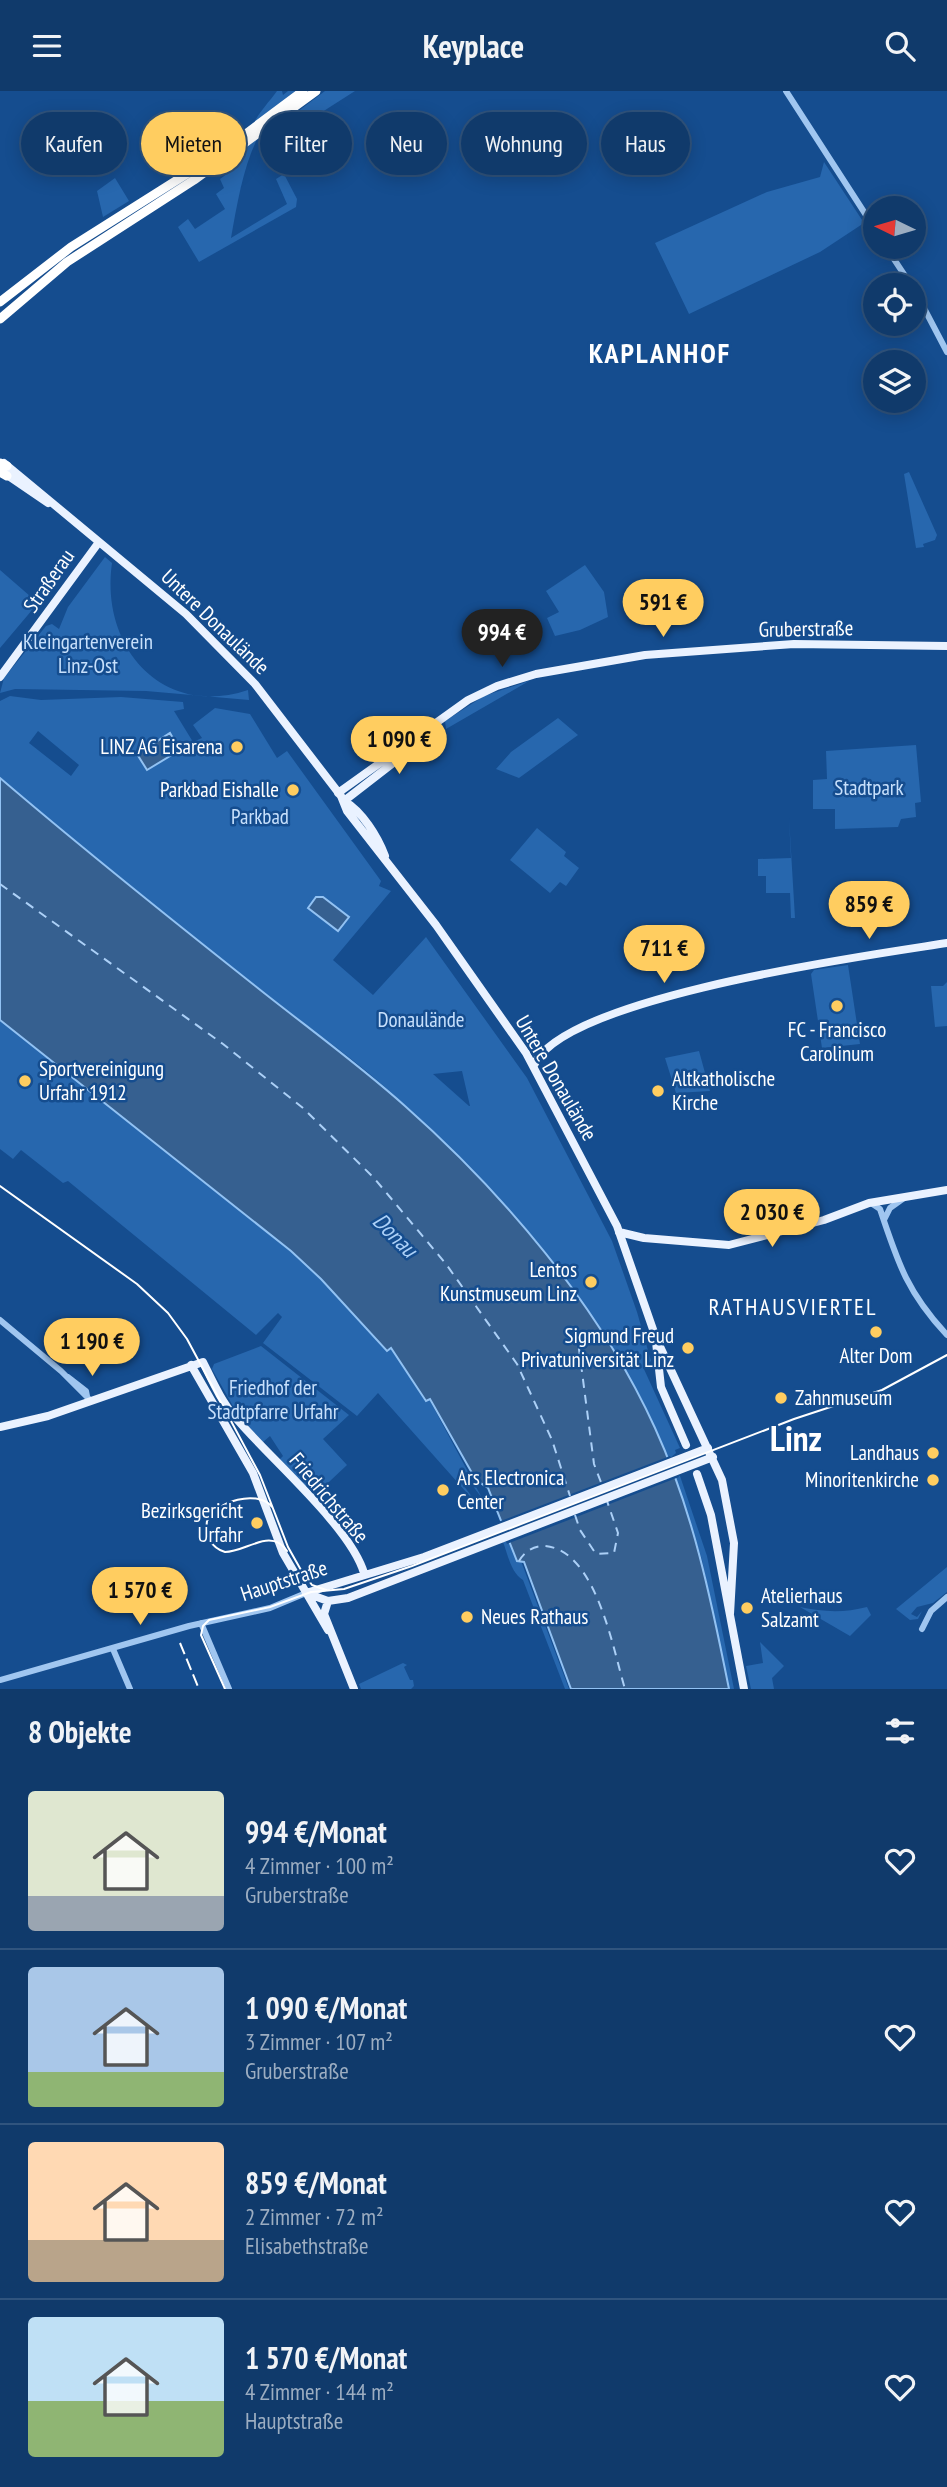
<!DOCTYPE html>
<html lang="de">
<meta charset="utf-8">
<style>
:root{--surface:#103a6b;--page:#194171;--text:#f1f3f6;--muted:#9cadc1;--line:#30547e;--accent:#ffcd60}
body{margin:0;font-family:"PT Sans Narrow",sans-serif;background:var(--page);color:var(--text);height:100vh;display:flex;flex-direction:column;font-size:26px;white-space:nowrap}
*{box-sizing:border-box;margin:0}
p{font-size:23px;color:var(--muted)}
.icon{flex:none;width:38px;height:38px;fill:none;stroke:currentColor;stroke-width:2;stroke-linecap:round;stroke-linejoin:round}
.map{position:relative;height:1598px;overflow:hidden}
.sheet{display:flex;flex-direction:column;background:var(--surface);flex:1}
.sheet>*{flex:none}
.hud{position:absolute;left:21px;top:21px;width:906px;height:63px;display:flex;gap:14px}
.needle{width:46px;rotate:275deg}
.fabs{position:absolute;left:863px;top:105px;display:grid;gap:14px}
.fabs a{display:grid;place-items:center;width:63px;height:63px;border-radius:50%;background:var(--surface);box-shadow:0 4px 18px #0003,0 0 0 2px var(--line);font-size:35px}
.price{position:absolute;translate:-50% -60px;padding:0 16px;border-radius:24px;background:var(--accent);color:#111;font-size:23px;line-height:46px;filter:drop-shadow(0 2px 4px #0008)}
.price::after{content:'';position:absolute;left:50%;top:42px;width:21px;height:16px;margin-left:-10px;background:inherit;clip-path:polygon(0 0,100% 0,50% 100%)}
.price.on{background:#222;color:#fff}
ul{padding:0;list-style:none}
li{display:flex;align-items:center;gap:21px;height:175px;padding:0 28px}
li+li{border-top:2px solid var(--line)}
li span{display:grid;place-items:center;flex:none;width:196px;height:140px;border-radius:7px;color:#555}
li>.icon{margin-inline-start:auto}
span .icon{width:84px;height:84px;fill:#fffc;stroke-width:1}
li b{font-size:30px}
h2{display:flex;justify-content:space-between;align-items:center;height:84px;padding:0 28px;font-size:30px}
.tag{padding:0 24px;border-radius:32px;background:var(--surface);box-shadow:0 4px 18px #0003,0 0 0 2px var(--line);font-size:24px;line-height:63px}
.tag.on{background:var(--accent);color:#111}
header{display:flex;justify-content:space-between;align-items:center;height:91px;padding:0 28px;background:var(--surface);font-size:32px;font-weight:800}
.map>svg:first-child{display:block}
.green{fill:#2767ae;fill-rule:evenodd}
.water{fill:#366090;stroke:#92c2f3;stroke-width:2}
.pier{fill:#154d8f}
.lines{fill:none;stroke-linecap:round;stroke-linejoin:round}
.ferry{stroke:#acd0f7;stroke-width:2;stroke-dasharray:9 7;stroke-linecap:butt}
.minor{stroke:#a0c6f0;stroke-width:6}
.major{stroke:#eaf2ff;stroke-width:8}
.highway{stroke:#fff;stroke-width:9}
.tram{stroke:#fff;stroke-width:2}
.rail{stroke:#fff;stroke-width:2;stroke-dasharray:12 5;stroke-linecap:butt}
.poi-dot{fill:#ffcd60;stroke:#154d8f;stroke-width:2.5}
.labels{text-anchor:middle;stroke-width:5;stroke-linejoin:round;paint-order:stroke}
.street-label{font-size:21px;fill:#fff;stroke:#154d8f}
.park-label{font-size:21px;fill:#c7e0fc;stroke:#154d8f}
.poi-label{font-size:21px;fill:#fff;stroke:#154d8f;text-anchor:end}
.water-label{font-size:23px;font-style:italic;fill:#acd0f7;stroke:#154d8f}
.neighbourhood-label{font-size:23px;letter-spacing:2px;fill:#fff;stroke:#154d8f}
.district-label{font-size:28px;font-weight:bold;letter-spacing:2px;fill:#fff;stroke:#154d8f}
.town-label{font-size:35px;font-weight:bold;fill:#fff;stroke:#154d8f}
</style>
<header><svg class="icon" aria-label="menu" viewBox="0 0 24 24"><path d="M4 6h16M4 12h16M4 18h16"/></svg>Keyplace<svg class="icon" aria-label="search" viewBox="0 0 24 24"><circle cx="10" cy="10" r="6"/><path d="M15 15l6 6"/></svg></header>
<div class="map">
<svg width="947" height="1598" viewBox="0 0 947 1598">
<rect width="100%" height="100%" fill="#154d8f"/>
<path class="green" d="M277,0H282L283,4L288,0H295C249,36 241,92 231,147L287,113L276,88L284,83L297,108L296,116L199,171L178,136L188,128L195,138L225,118L216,103L224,97L220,88C240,75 244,53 254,32C259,21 270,10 277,0Z
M325,0H355L308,30L309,33L271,57L261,48Z
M824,71L864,132L820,161L689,223L655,152L767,101L820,86Z
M115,87L129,110L103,126L97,100Z
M909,381L937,444L935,449L923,453L924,456L916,457L904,383Z
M105,466L112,472C100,555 161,628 248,599L249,609L146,600L15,598L0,602L4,587L46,535L52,533L59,538L68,516Z
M585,474L604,501L608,526L580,539L555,545L547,527L559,521L546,500Z
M0,479L38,512L0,557Z
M529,590L446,638L445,630L484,605Z
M10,605L41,609L121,606L183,611L184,618L174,620L193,651L202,647L193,634L215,617L250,623L277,667L287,660L381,790L379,795L391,800L333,869L373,904L426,846L527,987L612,1150L637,1221L651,1270L643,1276L680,1357L675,1359L676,1362L668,1369C614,1232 512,1115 407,1016C361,972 305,934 254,894C169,826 83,758 0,687V610ZM38,640L79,674L71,685L29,652ZM462,980L470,1015H469L433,983Z
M558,627L578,644L519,687L496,678L511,661Z
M916,654L921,711L915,712L916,726L901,728L898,736L835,738V718H813V689L827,688L826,660Z
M789,727L795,827H791L790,802H766V785H758V768L791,767Z
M537,737L566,761L564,765L579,777L566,795L560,791L550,802L510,769Z
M848,874L860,953L822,957L811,883L814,879Z
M947,891V935L935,936L931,895H943Z
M0,929L291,1160L321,1188L386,1259L391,1257L425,1310L429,1308L482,1407L462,1381L457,1386L476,1411H475L378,1302L357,1325L263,1252L282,1226L278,1222L256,1244L68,1090L63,1092L21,1059L13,1068L0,1058Z
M699,960L710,1000L676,1002L665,967Z
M261,1255L349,1324L323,1348L347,1374L313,1406L279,1369L283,1365L270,1345L263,1351L238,1324L212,1278L214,1273Z
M675,1384L680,1385L707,1465L734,1598H729L702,1469Z
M509,1450L517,1470H521L569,1598H565L523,1489C511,1482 508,1464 503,1451Z
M947,1476V1501L933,1512L917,1516L911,1523L917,1526L922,1520L918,1528L910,1529L896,1518Z
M800,1516C823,1521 844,1522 867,1516L871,1524L850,1545Z
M760,1551L784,1575L772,1587L774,1598H751L746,1575L763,1572Z
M403,1572L407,1574L404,1576L410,1589H413L414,1595L411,1598H361L359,1593Z"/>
<path class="water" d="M170,642L180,659L147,679L137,663Z
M0,687C83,758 168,826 254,894C304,934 357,972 405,1015C502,1101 599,1214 655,1337C693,1420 711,1508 729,1598H571L524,1471L517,1470L488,1397L476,1389L430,1308L426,1310L391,1257L387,1260L321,1188L291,1160L0,929Z
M316,806H323L349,826L338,840L308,817Z"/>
<path class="pier" d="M670,1365L679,1386L507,1453L498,1431Z"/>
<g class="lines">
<path class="ferry" d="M0,793L223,953L303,1017L374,1087L446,1173L517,1273L552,1349L570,1405
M588,1244L581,1249L579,1258L594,1373L602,1394
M575,1424L580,1439L596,1463L614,1462L618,1442L607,1410
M519,1470C525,1460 533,1455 545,1455C596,1459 613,1558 625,1598"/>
<path class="minor" d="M786,0L875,138
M886,156L911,194
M914,198L947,261
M871,1112L880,1118C898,1172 907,1201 947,1244
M884,1129L890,1117L904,1107
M0,1229L61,1280L91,1310
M68,1286L86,1300L87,1305
M201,1532L229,1598
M922,1538L931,1520L947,1506
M113,1558L130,1598
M0,1589L189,1535L270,1517L306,1502"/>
<path class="major" d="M4,372L186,523L255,593L341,705L347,720L436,834L526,962L617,1135L656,1247L722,1389L734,1452L730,1523
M4,382L48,412
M0,586L99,451
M338,702L468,609L497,595L536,583L645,564L794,553L947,555
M344,710L419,652L428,641
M344,710C362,720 378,746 385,765
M534,974C565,905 871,864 947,852
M619,1141L644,1147L729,1154L824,1129L869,1112L947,1099
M656,1251L661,1296L686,1354
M191,1274L253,1382L283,1462L328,1539
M0,1336L48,1325L203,1271C212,1289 221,1310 235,1326C268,1366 350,1435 364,1482
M697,1383L711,1424L744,1598
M306,1502L328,1510L348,1507L713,1366
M306,1502L424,1466L708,1357
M328,1510L324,1523L354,1598"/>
<path class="highway" d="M0,211L71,156L223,60L303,0
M0,228L67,171L194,89L316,0
M0,372L7,375
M0,381L7,385"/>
<path class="tram" d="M0,1095L137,1193L168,1222L187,1248L260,1384L288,1456L301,1479L312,1494L326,1499
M272,1416C258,1398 216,1410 207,1430C205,1444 211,1457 225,1461C246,1461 271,1436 287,1460
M225,1598L201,1544L203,1535L209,1529L270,1516L311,1501L344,1498L412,1475L794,1328L882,1299L947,1264"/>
<path class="rail" d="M180,1552L199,1598"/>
</g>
<g class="poi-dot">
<circle cx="237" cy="656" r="7"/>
<circle cx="293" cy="699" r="7"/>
<circle cx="837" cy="915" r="7"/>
<circle cx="25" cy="990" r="7"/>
<circle cx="658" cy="1000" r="7"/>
<circle cx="591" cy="1191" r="7"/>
<circle cx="876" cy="1241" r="7"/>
<circle cx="688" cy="1257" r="7"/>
<circle cx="781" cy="1307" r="7"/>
<circle cx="933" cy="1362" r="7"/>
<circle cx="933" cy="1389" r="7"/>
<circle cx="443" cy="1399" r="7"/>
<circle cx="257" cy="1432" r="7"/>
<circle cx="747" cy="1517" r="7"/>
<circle cx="467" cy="1526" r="7"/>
</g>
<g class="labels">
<g class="street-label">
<text transform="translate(49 490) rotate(-55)" y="7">Straßerau</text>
<text transform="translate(215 531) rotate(44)" y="7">Untere Donaulände</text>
<text transform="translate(806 538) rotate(-1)" y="7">Gruberstraße</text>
<text transform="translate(556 987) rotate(60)" y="7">Untere Donaulände</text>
<text transform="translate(329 1407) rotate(50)" y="7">Friedrichstraße</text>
<text transform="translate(284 1490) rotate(-18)" y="7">Hauptstraße</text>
</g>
<g class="park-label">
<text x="88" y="558">Kleingartenverein<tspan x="88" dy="24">Linz-Ost</tspan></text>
<text x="869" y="704">Stadtpark</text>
<text x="260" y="733">Parkbad</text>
<text x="421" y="936">Donaulände</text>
<text x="273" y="1304">Friedhof der<tspan x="273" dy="24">Stadtpfarre Urfahr</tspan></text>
</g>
<g class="poi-label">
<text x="223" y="663">LINZ AG Eisarena</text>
<text x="279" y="706">Parkbad Eishalle</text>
<text x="837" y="946" text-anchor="middle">FC - Francisco<tspan x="837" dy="24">Carolinum</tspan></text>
<text x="39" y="985" text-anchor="start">Sportvereinigung<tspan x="39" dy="24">Urfahr 1912</tspan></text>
<text x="672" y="995" text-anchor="start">Altkatholische<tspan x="672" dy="24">Kirche</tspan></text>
<text x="577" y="1186">Lentos<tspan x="577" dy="24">Kunstmuseum Linz</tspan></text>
<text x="674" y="1252">Sigmund Freud<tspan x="674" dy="24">Privatuniversität Linz</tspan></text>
<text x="876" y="1272" text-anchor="middle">Alter Dom</text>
<text x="795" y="1314" text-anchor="start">Zahnmuseum</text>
<text x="919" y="1369">Landhaus</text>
<text x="457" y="1394" text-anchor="start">Ars Electronica<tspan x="457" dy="24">Center</tspan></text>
<text x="919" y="1396">Minoritenkirche</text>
<text x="243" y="1427">Bezirksgericht<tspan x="243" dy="24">Urfahr</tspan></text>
<text x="761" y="1512" text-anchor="start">Atelierhaus<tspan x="761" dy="24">Salzamt</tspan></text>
<text x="481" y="1533" text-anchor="start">Neues Rathaus</text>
</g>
<g class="water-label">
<text transform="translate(395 1144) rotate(45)" y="8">Donau</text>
</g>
<g class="neighbourhood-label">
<text x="793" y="1224">RATHAUSVIERTEL</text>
</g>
<g class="district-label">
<text x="660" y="272">KAPLANHOF</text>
</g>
<g class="town-label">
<text x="796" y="1360">Linz</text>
</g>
</g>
</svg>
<div class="fabs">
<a><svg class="needle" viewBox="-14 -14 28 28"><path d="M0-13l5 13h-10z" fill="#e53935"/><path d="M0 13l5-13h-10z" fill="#9cadc1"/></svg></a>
<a><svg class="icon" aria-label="locate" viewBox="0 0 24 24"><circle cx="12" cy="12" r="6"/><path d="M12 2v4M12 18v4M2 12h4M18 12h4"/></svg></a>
<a><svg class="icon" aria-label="layers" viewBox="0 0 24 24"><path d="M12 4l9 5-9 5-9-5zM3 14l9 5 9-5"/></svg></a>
</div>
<b class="price" style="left:663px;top:548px">591 €</b>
<b class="price on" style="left:502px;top:578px">994 €</b>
<b class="price" style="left:399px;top:685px">1 090 €</b>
<b class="price" style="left:869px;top:850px">859 €</b>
<b class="price" style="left:664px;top:894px">711 €</b>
<b class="price" style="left:772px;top:1158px">2 030 €</b>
<b class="price" style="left:92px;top:1287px">1 190 €</b>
<b class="price" style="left:140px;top:1536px">1 570 €</b>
<div class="hud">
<a class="tag">Kaufen</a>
<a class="tag on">Mieten</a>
<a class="tag">Filter</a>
<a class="tag">Neu</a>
<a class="tag">Wohnung</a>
<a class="tag">Haus</a>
</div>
</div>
<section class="sheet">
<h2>8 Objekte<svg class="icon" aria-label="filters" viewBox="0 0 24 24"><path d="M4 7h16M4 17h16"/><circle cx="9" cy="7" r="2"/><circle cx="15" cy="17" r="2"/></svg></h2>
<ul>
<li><span style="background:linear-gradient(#dfe7d0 75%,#9aa5b1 0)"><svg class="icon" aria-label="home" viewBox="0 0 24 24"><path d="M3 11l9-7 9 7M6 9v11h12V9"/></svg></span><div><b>994 €/Monat</b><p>4 Zimmer · 100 m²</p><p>Gruberstraße</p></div><svg class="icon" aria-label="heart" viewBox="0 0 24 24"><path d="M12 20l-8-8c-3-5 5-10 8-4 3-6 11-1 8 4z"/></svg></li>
<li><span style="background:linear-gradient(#a9c7e8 75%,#8fb573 0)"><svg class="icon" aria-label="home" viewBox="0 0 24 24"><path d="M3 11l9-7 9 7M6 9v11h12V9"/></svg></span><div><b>1 090 €/Monat</b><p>3 Zimmer · 107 m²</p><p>Gruberstraße</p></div><svg class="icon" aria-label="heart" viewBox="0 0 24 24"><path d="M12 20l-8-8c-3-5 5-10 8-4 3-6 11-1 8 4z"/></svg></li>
<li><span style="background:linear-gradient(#ffd9b3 70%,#b9a48a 0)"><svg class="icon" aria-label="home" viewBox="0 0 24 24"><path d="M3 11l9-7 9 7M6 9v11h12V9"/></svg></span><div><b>859 €/Monat</b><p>2 Zimmer · 72 m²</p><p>Elisabethstraße</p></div><svg class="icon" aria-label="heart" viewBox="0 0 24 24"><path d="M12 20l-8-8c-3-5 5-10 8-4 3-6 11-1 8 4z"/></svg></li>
<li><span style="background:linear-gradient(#bfe0f5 60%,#8fb573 0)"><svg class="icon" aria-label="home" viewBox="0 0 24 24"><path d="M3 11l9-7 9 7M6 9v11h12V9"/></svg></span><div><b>1 570 €/Monat</b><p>4 Zimmer · 144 m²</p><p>Hauptstraße</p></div><svg class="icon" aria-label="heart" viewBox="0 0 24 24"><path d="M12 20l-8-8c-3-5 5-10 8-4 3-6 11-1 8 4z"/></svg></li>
</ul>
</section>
